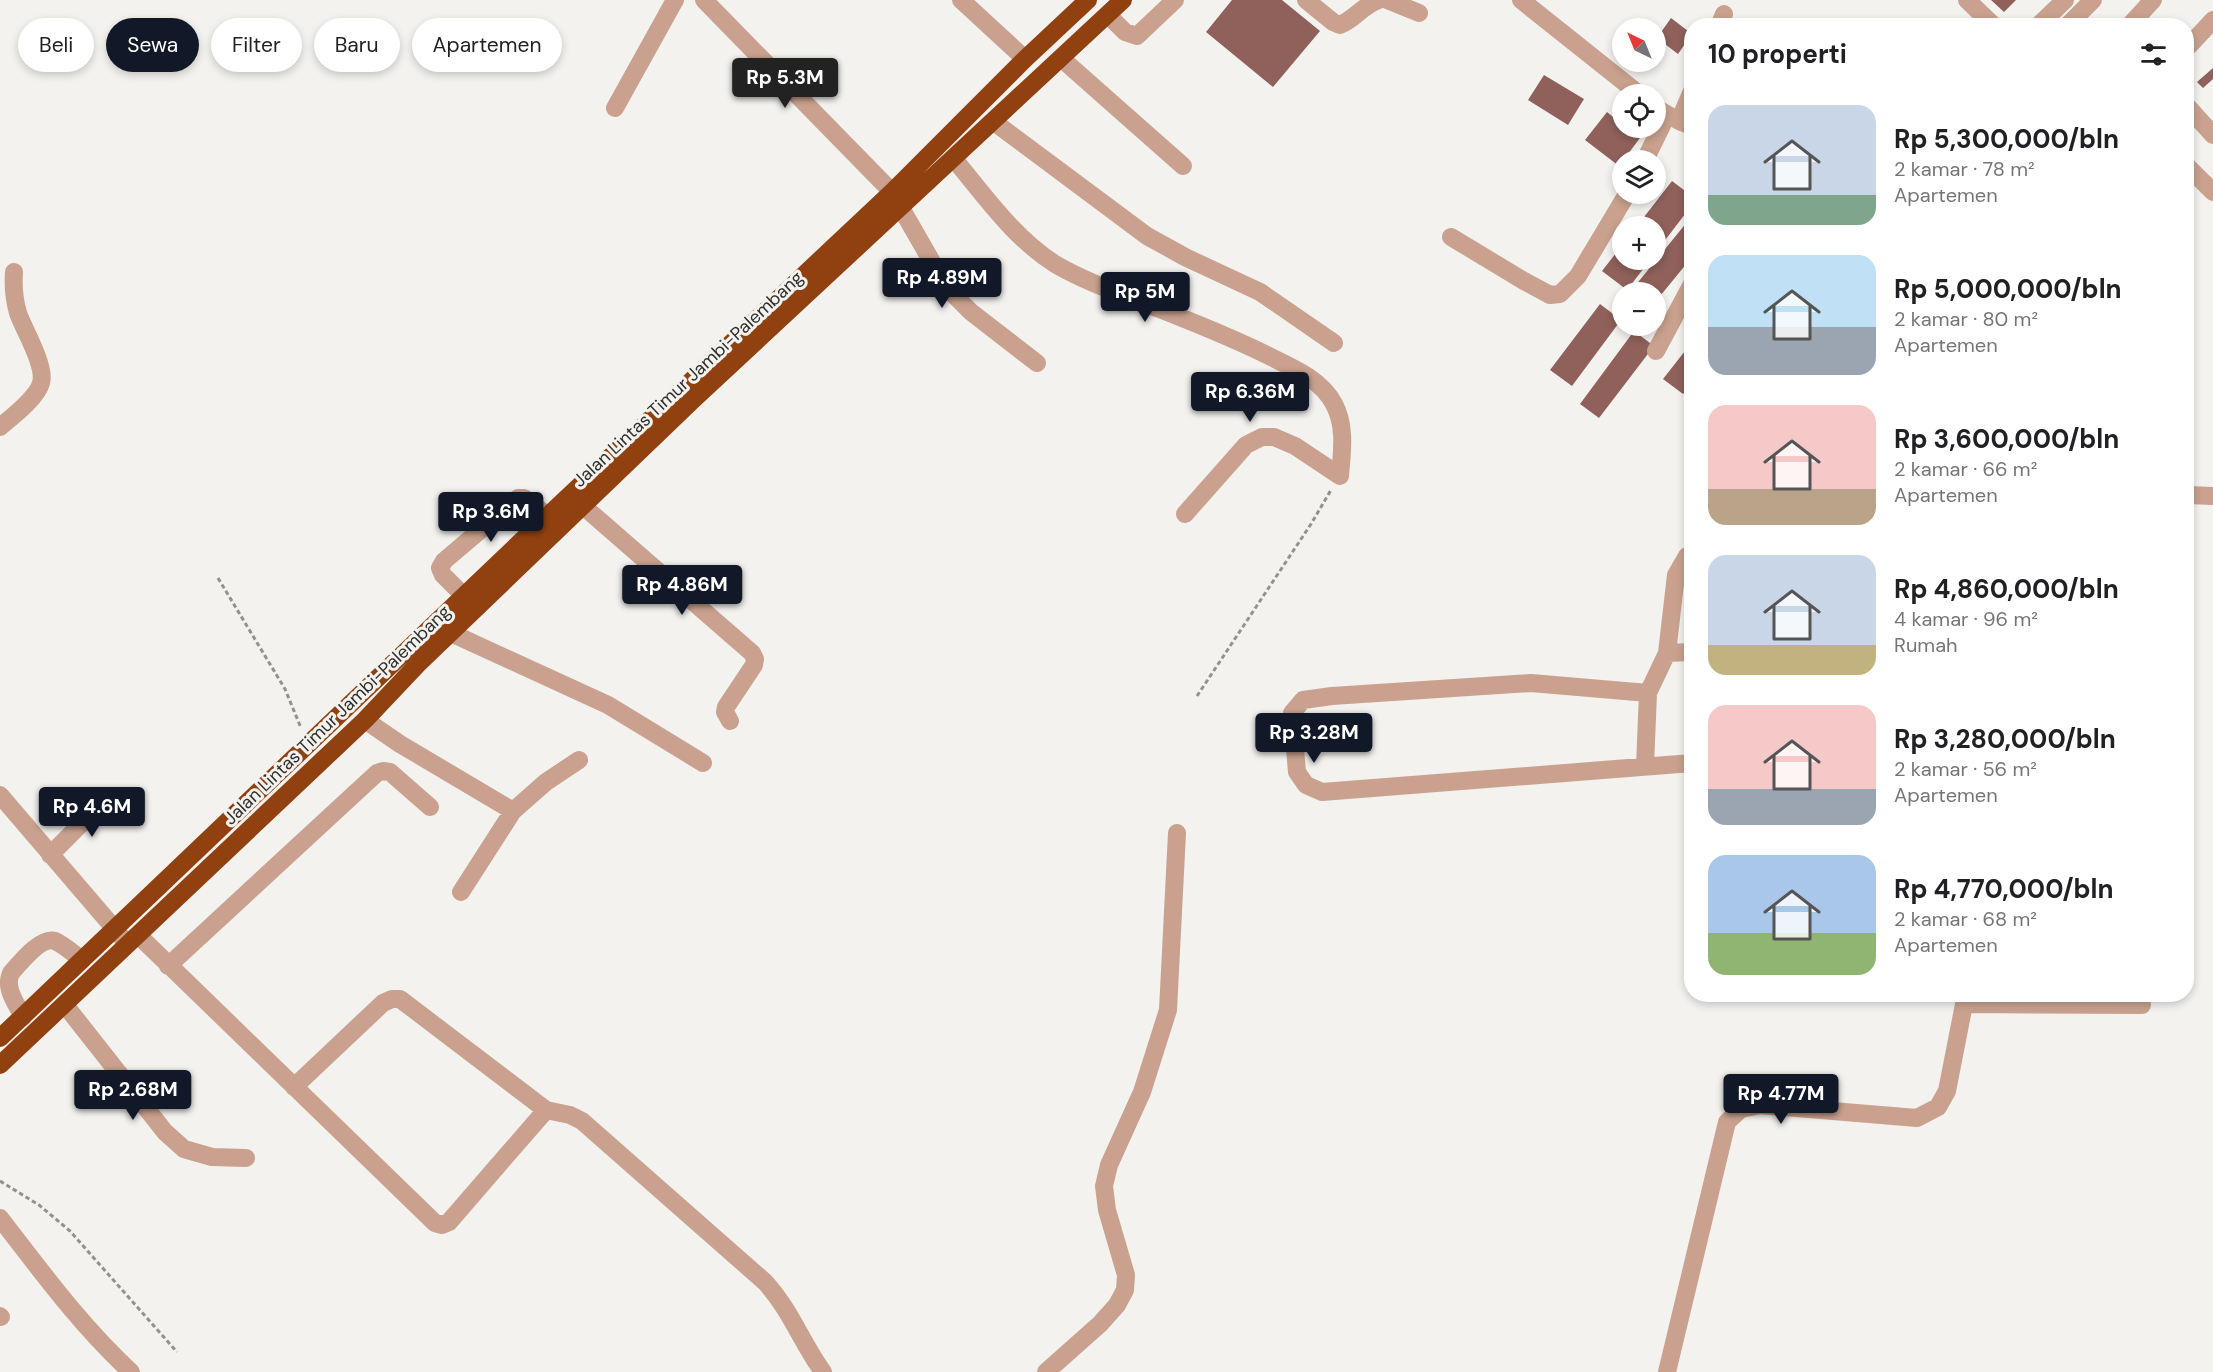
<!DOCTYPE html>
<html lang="id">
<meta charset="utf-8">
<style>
:root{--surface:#fff;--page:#f2f2f2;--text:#202124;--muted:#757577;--accent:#111827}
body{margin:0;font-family:"DM Sans",sans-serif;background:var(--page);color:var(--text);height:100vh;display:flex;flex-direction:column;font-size:22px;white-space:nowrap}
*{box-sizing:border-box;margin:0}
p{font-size:20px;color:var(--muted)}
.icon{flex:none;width:33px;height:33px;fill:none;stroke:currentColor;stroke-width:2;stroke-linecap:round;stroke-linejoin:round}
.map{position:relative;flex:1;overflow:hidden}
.side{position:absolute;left:1684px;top:18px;width:510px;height:984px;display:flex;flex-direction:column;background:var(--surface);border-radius:24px;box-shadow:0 3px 9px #0003}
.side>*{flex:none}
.hud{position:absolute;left:18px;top:18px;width:570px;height:54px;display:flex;gap:12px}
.needle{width:39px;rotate:317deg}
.buttons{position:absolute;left:1612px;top:18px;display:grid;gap:12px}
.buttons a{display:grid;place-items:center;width:54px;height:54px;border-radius:50%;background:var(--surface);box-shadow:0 3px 9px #0003;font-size:30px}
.price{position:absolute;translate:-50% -51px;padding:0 14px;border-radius:6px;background:var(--accent);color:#fff;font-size:20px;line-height:39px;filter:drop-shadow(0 2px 3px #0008)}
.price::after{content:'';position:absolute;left:50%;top:36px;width:18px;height:14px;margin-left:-9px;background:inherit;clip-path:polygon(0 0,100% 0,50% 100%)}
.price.on{background:#222;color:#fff}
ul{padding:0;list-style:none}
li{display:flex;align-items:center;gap:18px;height:150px;padding:0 24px}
li span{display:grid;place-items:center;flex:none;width:168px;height:120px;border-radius:18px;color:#555}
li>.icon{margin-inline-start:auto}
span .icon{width:72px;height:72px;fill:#fffc;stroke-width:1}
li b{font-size:26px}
h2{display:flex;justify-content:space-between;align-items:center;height:72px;padding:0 24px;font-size:26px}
.chip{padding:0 21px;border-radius:27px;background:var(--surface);box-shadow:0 3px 9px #0003;font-size:21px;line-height:54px}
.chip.on{background:var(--accent);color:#fff}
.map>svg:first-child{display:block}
.building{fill:#8f615a}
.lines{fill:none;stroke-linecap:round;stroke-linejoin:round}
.path{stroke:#91918e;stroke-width:3;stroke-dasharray:4.5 3;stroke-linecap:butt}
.minor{stroke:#c9a18e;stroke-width:18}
.highway{stroke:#914110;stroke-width:18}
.labels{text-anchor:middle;stroke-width:6;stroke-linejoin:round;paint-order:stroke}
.street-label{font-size:18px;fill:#2f2f2d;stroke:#f3f2ef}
</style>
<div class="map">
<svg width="2213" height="1372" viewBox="0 0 2213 1372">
<rect width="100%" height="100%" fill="#f3f2ef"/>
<path class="building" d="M1232,0H1282L1320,31L1273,87L1206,32Z
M1991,0H2016L2004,12Z
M1671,18L1692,34L1678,54L1657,38Z
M2213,68V79L2203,88L2197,82Z
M1544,75L1584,99L1568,125L1528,100Z
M1607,112L1623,125V128H1627L1640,138L1619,166L1585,140Z
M1672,181L1692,196V205L1656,252V226H1637Z
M1692,216V257L1656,301V292H1630Z
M1623,244V260H1650L1627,290L1602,271Z
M1600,304L1621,320L1572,386L1550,370Z
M1634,331L1654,346L1599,418L1580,404Z
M1692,342V383L1683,394L1663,379Z"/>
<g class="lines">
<path class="path" d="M218,578L285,689L301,728
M1197,696L1311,524L1331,490
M0,1181L39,1205L70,1231L177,1352"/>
<path class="minor" d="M704,0L892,192
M961,0L1025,59
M1306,0L1333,22L1340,25C1355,19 1363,5 1379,0
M1387,0L1419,13
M1521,0L1639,94
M1967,0L1994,26
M1108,15L1125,32L1137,36L1175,0
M1719,26L1724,14
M2038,26L2065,0
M2067,26L2093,0
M2129,26L2153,0
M2187,48L2213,20
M1062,59L1183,166
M2187,106L2213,135
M615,108L675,0
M1656,108L1679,121L1692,126
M1679,121L1692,91
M994,122L1147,236L1185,257L1260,292L1334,343
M954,159C985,196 1014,238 1055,264C1084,281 1116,292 1147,304C1190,321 1232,337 1273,358C1296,369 1322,381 1334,404C1346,426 1342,452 1340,476L1295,446L1274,437H1262L1246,445L1185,514
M1645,160L1667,115
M2187,166L2213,192
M901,208L947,288L971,312L1037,363
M1451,237L1524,281L1550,295L1560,294L1578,276L1627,194
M1656,351L1692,284
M0,427C12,417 37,398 41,383C46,366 24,330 18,313C14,299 13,286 14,272
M2187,495L2213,496
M583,506L752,653L755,659L754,665L726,707L725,712L730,721
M464,596L443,575L440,568L444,561L518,498H524L548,516
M451,633L608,705L703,763
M1667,653L1692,652
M1648,693L1531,683L1332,696L1303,700L1292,713L1297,772L1306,785L1322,792L1692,763
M365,720L400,744L513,811L461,892
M1645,766L1648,693L1667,653L1676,575L1687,556L1692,554
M0,795L125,941
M513,811L546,782L579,760
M50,855L80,825L116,799
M138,935L435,1223L442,1225L449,1222L546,1110L570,1115L582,1121L765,1282C790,1309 802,1343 823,1372
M168,966L377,773L383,771L390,772L430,807
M1964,1004L2142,1005
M65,1005L165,1132L184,1149L212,1157L246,1158
M23,1017C16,1003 4,988 11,973C20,963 41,936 55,941C64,945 74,954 82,960
M294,1087L383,1003L392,999H400L546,1110
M0,1218C41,1271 81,1326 131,1372
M0,1316L1,1317
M1046,1372L1100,1324L1117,1305L1125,1290L1126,1275L1107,1210L1104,1186L1109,1165L1142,1092L1168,1010L1177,833
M1667,1372L1727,1122L1741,1109L1760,1105L1917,1118L1938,1107L1947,1091L1966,994"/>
<path class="highway" d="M0,1038L556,508L892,192L1025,59L1088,0
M0,1065L365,720L418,664L694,399L1123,0"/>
</g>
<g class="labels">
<g class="street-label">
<text transform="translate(688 379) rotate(-43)" y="6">Jalan Lintas Timur Jambi-Palembang</text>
<text transform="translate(337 715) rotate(-44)" y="6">Jalan Lintas Timur Jambi-Palembang</text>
</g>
</g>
</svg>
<div class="buttons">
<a><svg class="needle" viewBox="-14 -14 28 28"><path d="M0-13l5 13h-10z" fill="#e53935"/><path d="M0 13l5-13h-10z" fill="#757577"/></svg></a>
<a><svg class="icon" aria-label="locate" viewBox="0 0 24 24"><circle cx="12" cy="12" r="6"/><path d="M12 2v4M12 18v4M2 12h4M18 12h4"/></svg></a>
<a><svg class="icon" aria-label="layers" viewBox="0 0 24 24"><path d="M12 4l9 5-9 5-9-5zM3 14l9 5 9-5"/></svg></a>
<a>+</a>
<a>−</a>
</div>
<b class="price on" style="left:785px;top:109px">Rp 5.3M</b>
<b class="price" style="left:942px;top:309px">Rp 4.89M</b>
<b class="price" style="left:1145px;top:323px">Rp 5M</b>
<b class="price" style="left:1250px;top:423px">Rp 6.36M</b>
<b class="price" style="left:491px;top:543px">Rp 3.6M</b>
<b class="price" style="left:682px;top:616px">Rp 4.86M</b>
<b class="price" style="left:1314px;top:764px">Rp 3.28M</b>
<b class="price" style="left:92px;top:838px">Rp 4.6M</b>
<b class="price" style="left:133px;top:1121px">Rp 2.68M</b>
<b class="price" style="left:1781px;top:1125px">Rp 4.77M</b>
<div class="hud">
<a class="chip">Beli</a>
<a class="chip on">Sewa</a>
<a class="chip">Filter</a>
<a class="chip">Baru</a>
<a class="chip">Apartemen</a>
</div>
<section class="side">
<h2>10 properti<svg class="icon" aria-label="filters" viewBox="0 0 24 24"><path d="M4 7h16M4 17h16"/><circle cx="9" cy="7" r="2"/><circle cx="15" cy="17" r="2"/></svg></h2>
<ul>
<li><span style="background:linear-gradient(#c9d6e8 75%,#7fa58c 0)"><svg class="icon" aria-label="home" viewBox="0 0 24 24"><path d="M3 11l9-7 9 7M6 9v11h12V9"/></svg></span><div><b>Rp 5,300,000/bln</b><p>2 kamar · 78 m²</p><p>Apartemen</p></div></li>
<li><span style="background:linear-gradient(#bfe0f5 60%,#9aa5b1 0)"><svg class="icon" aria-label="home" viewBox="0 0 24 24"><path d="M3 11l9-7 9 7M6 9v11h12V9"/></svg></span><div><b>Rp 5,000,000/bln</b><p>2 kamar · 80 m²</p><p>Apartemen</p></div></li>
<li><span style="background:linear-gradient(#f6c9c9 70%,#b9a48a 0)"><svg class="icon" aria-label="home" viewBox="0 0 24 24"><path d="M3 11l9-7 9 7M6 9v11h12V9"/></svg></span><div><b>Rp 3,600,000/bln</b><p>2 kamar · 66 m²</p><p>Apartemen</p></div></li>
<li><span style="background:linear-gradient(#c9d6e8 75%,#c2b280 0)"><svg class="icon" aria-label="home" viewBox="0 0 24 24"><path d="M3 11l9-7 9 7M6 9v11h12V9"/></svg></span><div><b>Rp 4,860,000/bln</b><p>4 kamar · 96 m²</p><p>Rumah</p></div></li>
<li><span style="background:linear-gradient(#f6c9c9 70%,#9aa5b1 0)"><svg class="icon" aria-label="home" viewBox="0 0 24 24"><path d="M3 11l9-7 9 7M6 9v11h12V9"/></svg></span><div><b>Rp 3,280,000/bln</b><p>2 kamar · 56 m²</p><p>Apartemen</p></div></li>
<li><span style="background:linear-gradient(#a9c7e8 65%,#8fb573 0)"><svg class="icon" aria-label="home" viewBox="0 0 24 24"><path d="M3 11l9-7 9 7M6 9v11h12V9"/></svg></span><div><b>Rp 4,770,000/bln</b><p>2 kamar · 68 m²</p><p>Apartemen</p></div></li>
</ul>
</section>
</div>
